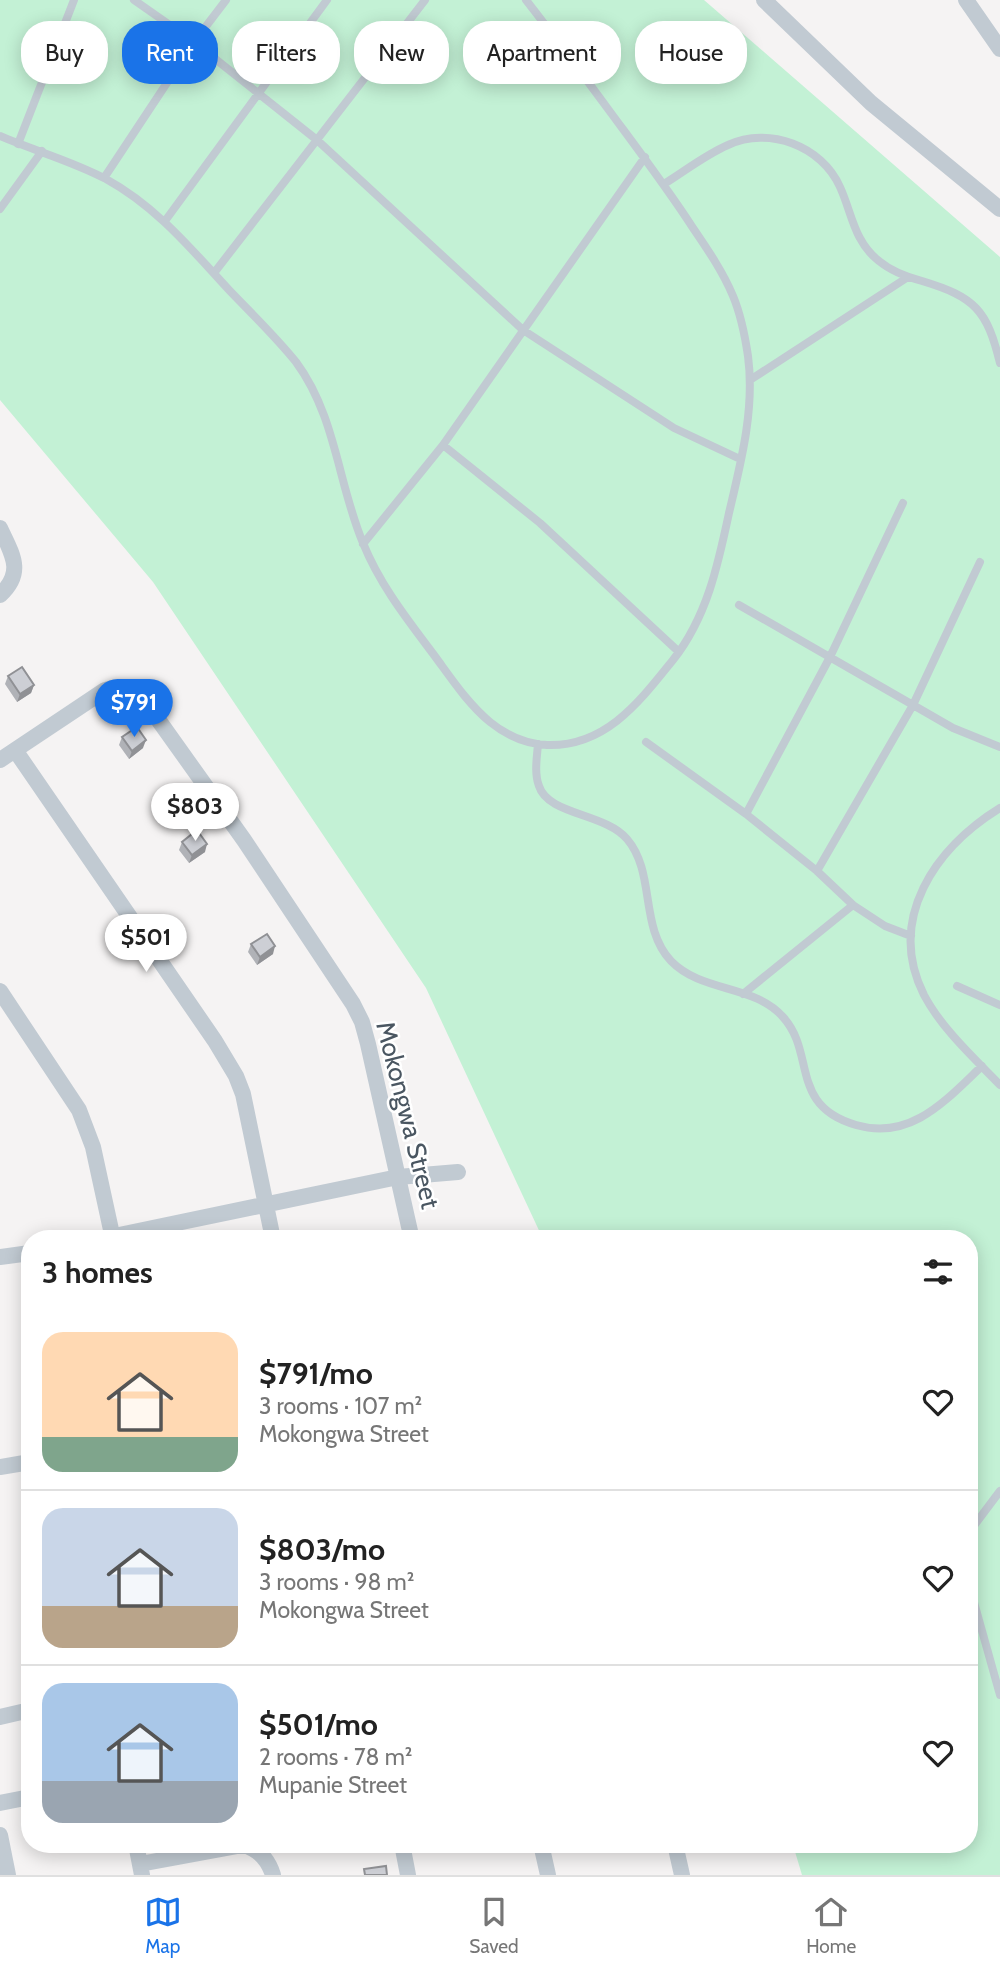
<!DOCTYPE html>
<meta charset="utf-8">
<style>
:root{--surface:#fff;--page:#f2f2f2;--text:#222;--muted:#767676;--line:#e0e0e0;--accent:#1a73e8}
body{margin:0;font-family:Cabin,sans-serif;background:var(--page);color:var(--text);height:100vh;display:flex;flex-direction:column;font-size:26px;white-space:nowrap}
*{box-sizing:border-box;margin:0}
p{font-size:23px;color:var(--muted)}
.icon{flex:none;width:38px;height:38px;fill:none;stroke:currentColor;stroke-width:2;stroke-linecap:round;stroke-linejoin:round}
.map{position:relative;flex:1;overflow:hidden}
.details{position:absolute;left:21px;top:1230px;width:957px;height:623px;display:flex;flex-direction:column;background:var(--surface);border-radius:28px;box-shadow:0 4px 18px #0003}
.details>*{flex:none}
.guide{position:absolute;left:21px;top:21px;width:959px;height:63px;display:flex;gap:14px}
.price{position:absolute;translate:-50% -60px;padding:0 16px;border-radius:24px;background:#fff;color:#222;font-size:23px;line-height:46px;filter:drop-shadow(0 2px 4px #0008)}
.price::after{content:'';position:absolute;left:50%;top:42px;width:21px;height:16px;margin-left:-10px;background:inherit;clip-path:polygon(0 0,100% 0,50% 100%)}
.price.current{background:var(--accent);color:#fff}
ul{padding:0;list-style:none}
li{display:flex;align-items:center;gap:21px;height:175px;padding:0 21px}
li+li{border-top:2px solid var(--line)}
li span{display:grid;place-items:center;flex:none;width:196px;height:140px;border-radius:21px;color:#555}
li>.icon{margin-inline-start:auto}
span .icon{width:84px;height:84px;fill:#fffc;stroke-width:1}
li b{font-size:30px}
h2{display:flex;justify-content:space-between;align-items:center;height:84px;padding:0 21px;font-size:30px}
.tag{padding:0 24px;border-radius:28px;background:var(--surface);box-shadow:0 4px 18px #0003;font-size:24px;line-height:63px}
.tag.current{background:var(--accent);color:#fff}
.dock{display:flex;justify-content:space-around;align-items:center;height:98px;border-top:2px solid var(--line);background:var(--surface);font-size:19px;color:var(--muted)}
.dock a{display:grid;justify-items:center;gap:4px}
.dock .current{color:var(--accent)}
.map>svg:first-child{display:block}
.green{fill:#c3f1d5}
.lines{fill:none;stroke-linecap:round;stroke-linejoin:round}
.service{stroke:#c1cad2;stroke-width:8}
.minor{stroke:#c1cad2;stroke-width:16}
.wall{fill:#b0b2b7}
.shaded-wall{fill:#909195}
.building{fill:#cdcfd5;stroke:#909195;stroke-width:2}
.labels{text-anchor:middle;stroke-width:5;stroke-linejoin:round;paint-order:stroke}
.street-label{font-size:26px;fill:#4a5661;stroke:#fff}
</style>
<div class="map">
<svg width="1000" height="1875" viewBox="0 0 1000 1875">
<rect width="100%" height="100%" fill="#f5f3f3"/>
<path class="green" d="M0,0H704L1000,257V1875H802L793,1845L970,1844V1239H543L426,988L153,582L0,400Z"/>
<g class="lines">
<path class="service" d="M134,0L194,42L317,140L523,330L674,428L740,459
M0,136C35,151 72,161 106,179C157,207 192,250 230,291C252,314 276,337 296,362C336,416 338,484 363,543C380,585 407,619 434,655C451,678 468,704 490,722C506,735 526,744 547,745C606,747 640,701 673,660C707,617 718,565 729,513C741,462 755,409 748,356C745,336 741,315 733,296C723,272 708,250 693,228C667,188 639,151 611,113C583,75 555,37 526,0
M18,144L74,0
M104,178L194,42L226,0
M664,184C685,171 705,155 728,145C769,126 822,146 840,187C852,213 854,242 879,261C891,271 907,277 922,281C975,297 987,310 1000,363
M0,209L42,151
M165,221L327,0
M214,273L425,0
M750,380L908,277
M443,445L540,523L679,652
M363,544L443,445L645,157
M739,605L953,728L1000,747
M646,742L746,814L817,871L853,905L885,926L911,936
M538,744C537,757 534,773 539,786C548,815 605,813 627,839C656,873 639,927 671,961C702,993 754,984 783,1017C816,1053 789,1106 856,1125C911,1141 946,1100 982,1066
M1000,808C935,848 886,919 924,995C942,1029 974,1058 1000,1085
M746,814L830,657L903,503
M817,871L913,705L980,562
M957,986L1000,1005
M743,994L853,905
M970,1536L973,1527L1000,1491
M970,1588L1000,1695"/>
<path class="minor" d="M764,0L871,103L1000,209
M966,0L1000,49
M0,528C12,554 25,572 0,595
M15,750L215,1041L236,1076L243,1094L273,1239
M0,760L105,690C123,684 135,691 147,704L244,840L353,1004L362,1022L368,1044L410,1231
M0,991L79,1110L93,1147L113,1239
M100,1239L398,1177L458,1172
M0,1257L30,1253
M0,1467L30,1462
M0,1717L30,1710
M0,1803L30,1797
M0,1835L8,1875
M136,1844L142,1875
M402,1844L408,1875
M541,1844L548,1875
M675,1844L682,1875
M140,1864L243,1845C259,1849 268,1859 273,1875"/>
</g>
<path class="wall" d="M8,676L34,685L31,693L17,702L5,684Z
M122,737L143,748L129,759L119,745Z
M182,842L205,852L189,863L179,850Z
M251,944L273,954L257,965L248,952Z"/>
<path class="shaded-wall" d="M34,685L31,693L17,702L20,694Z
M146,740L143,748L129,759L132,751Z
M207,844L205,852L189,863L192,855Z
M275,946L273,954L257,965L260,957Z"/>
<path class="building" d="M22,667L34,685L20,694L8,676Z
M137,727L146,740L132,751L122,737Z
M197,830L207,844L192,855L182,842Z
M267,934L275,946L260,957L251,944Z
M386,1866L387,1875H365L364,1869Z"/>
<g class="labels">
<g class="street-label">
<text transform="translate(408 1115) rotate(76)" y="9">Mokongwa Street</text>
</g>
</g>
</svg>
<b class="price current" style="left:134px;top:739px">$791</b>
<b class="price" style="left:195px;top:843px">$803</b>
<b class="price" style="left:146px;top:974px">$501</b>
<div class="guide">
<a class="tag">Buy</a>
<a class="tag current">Rent</a>
<a class="tag">Filters</a>
<a class="tag">New</a>
<a class="tag">Apartment</a>
<a class="tag">House</a>
</div>
<section class="details">
<h2>3 homes<svg class="icon" aria-label="filters" viewBox="0 0 24 24"><path d="M4 7h16M4 17h16"/><circle cx="9" cy="7" r="2"/><circle cx="15" cy="17" r="2"/></svg></h2>
<ul>
<li><span style="background:linear-gradient(#ffd9b3 75%,#7fa58c 0)"><svg class="icon" aria-label="home" viewBox="0 0 24 24"><path d="M3 11l9-7 9 7M6 9v11h12V9"/></svg></span><div><b>$791/mo</b><p>3 rooms · 107 m²</p><p>Mokongwa Street</p></div><svg class="icon" aria-label="heart" viewBox="0 0 24 24"><path d="M12 20l-8-8c-3-5 5-10 8-4 3-6 11-1 8 4z"/></svg></li>
<li><span style="background:linear-gradient(#c9d6e8 70%,#b9a48a 0)"><svg class="icon" aria-label="home" viewBox="0 0 24 24"><path d="M3 11l9-7 9 7M6 9v11h12V9"/></svg></span><div><b>$803/mo</b><p>3 rooms · 98 m²</p><p>Mokongwa Street</p></div><svg class="icon" aria-label="heart" viewBox="0 0 24 24"><path d="M12 20l-8-8c-3-5 5-10 8-4 3-6 11-1 8 4z"/></svg></li>
<li><span style="background:linear-gradient(#a9c7e8 70%,#9aa5b1 0)"><svg class="icon" aria-label="home" viewBox="0 0 24 24"><path d="M3 11l9-7 9 7M6 9v11h12V9"/></svg></span><div><b>$501/mo</b><p>2 rooms · 78 m²</p><p>Mupanie Street</p></div><svg class="icon" aria-label="heart" viewBox="0 0 24 24"><path d="M12 20l-8-8c-3-5 5-10 8-4 3-6 11-1 8 4z"/></svg></li>
</ul>
</section>
</div>
<nav class="dock">
<a class="current"><svg class="icon" aria-label="map" viewBox="0 0 24 24"><path d="M3 6l6-2 6 2 6-2v14l-6 2-6-2-6 2zM9 4v14M15 6v14"/></svg>Map</a>
<a><svg class="icon" aria-label="saved" viewBox="0 0 24 24"><path d="M7 4h10v16l-5-4-5 4z"/></svg>Saved</a>
<a><svg class="icon" aria-label="home" viewBox="0 0 24 24"><path d="M3 11l9-7 9 7M6 9v11h12V9"/></svg>Home</a>
</nav>
